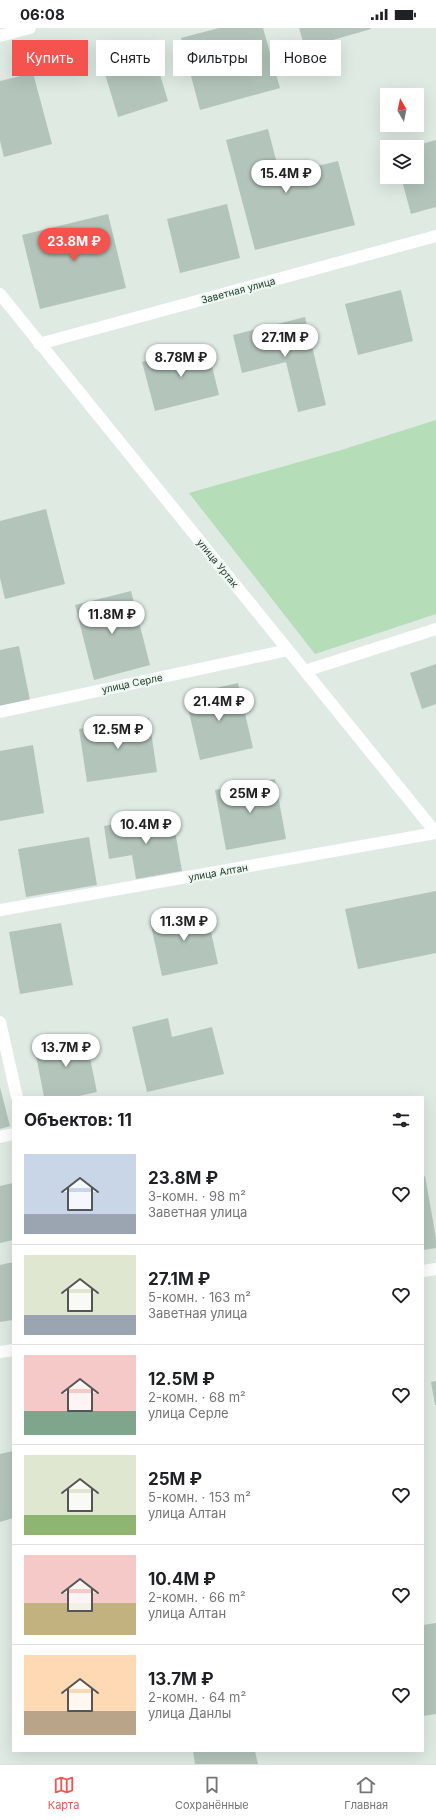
<!DOCTYPE html>
<html lang="ru">
<meta charset="utf-8">
<style>
:root{--surface:#fff;--page:#f6f6f6;--text:#202124;--muted:#757577;--line:#e0e0e0;--accent:#f7534e}
body{margin:0;font-family:Inter,sans-serif;background:var(--page);color:var(--text);height:100vh;display:flex;flex-direction:column;font-size:15px;white-space:nowrap}
*{box-sizing:border-box;margin:0}
p{font-size:13px;color:var(--muted)}
.icon{flex:none;width:22px;height:22px;fill:none;stroke:currentColor;stroke-width:2;stroke-linecap:round;stroke-linejoin:round}
.map{position:relative;flex:1;overflow:hidden}
.panel{position:absolute;left:12px;top:1068px;width:412px;height:656px;display:flex;flex-direction:column;background:var(--surface);border-radius:0px;box-shadow:0 4px 16px #0002}
.panel>*{flex:none}
.hud{position:absolute;left:12px;top:12px;width:412px;height:36px;display:flex;gap:8px}
.needle{width:26px;rotate:351deg}
.fabs{position:absolute;left:380px;top:60px;display:grid;gap:8px}
.fabs a{display:grid;place-items:center;width:44px;height:44px;border-radius:0px;background:var(--surface);box-shadow:0 4px 16px #0002;font-size:20px}
.price{position:absolute;translate:-50% -34px;padding:0 9px;border-radius:14px;background:#fff;color:#222;font-size:13px;line-height:26px;filter:drop-shadow(0 1px 2px #0008)}
.price::after{content:'';position:absolute;left:50%;top:24px;width:12px;height:9px;margin-left:-6px;background:inherit;clip-path:polygon(0 0,100% 0,50% 100%)}
.price.selected{background:var(--accent);color:#fff}
ul{padding:0;list-style:none}
li{display:flex;align-items:center;gap:12px;height:100px;padding:0 12px}
li+li{border-top:1px solid var(--line)}
li span{display:grid;place-items:center;flex:none;width:112px;height:80px;border-radius:0px;color:#555}
li>.icon{margin-inline-start:auto}
span .icon{width:48px;height:48px;fill:#fffc;stroke-width:1}
li b{font-size:17px}
h2{display:flex;justify-content:space-between;align-items:center;height:48px;padding:0 12px;font-size:17px}
.chip{padding:0 14px;border-radius:0px;background:var(--surface);box-shadow:0 4px 16px #0002;font-size:14px;line-height:36px}
.chip.selected{background:var(--accent);color:#fff}
.status{display:flex;justify-content:space-between;align-items:center;height:28px;padding:0 20px;background:var(--surface);direction:ltr}
.status svg{height:11px;fill:currentColor}
.dock{display:flex;justify-content:space-around;align-items:center;height:56px;border-top:1px solid var(--line);background:var(--surface);font-size:11px;color:var(--muted)}
.dock a{display:grid;justify-items:center;gap:2px}
.dock .selected{color:var(--accent)}
.map>svg:first-child{display:block}
.green{fill:#b5ddb7}
.building{fill:#b3c5ba}
.lines{fill:none;stroke-linecap:round;stroke-linejoin:round}
.minor{stroke:#fff;stroke-width:12}
.labels{text-anchor:middle;stroke-width:4;stroke-linejoin:round;paint-order:stroke}
.street-label{font-size:10px;fill:#1f3a2d;stroke:#eef7f0}
</style>
<div class="status"><b>06:08</b><svg viewBox="0 0 49 12"><path d="M0 12V9h3v3zM5 12V6h3v6zM10 12V3h3v9zM15 12V0h3v12zM26 1h20v11H26zM47 4h2v5h-2z"/></svg></div>
<div class="map">
<svg width="436" height="1736" viewBox="0 0 436 1736">
<rect width="100%" height="100%" fill="#deeae2"/>
<path class="green" d="M436,392V586L315,626L189,465L338,423Z"/>
<path class="building" d="M219,0H263L280,60L200,82L181,10Z
M299,0H370L371,1L305,20Z
M152,20L168,73L118,89L102,36Z
M33,45L52,116L4,129L0,113V53Z
M268,101L280,147L338,133L355,197L255,222L226,112Z
M436,112V179L411,186L401,149H417V119H411Z
M227,176L240,230L180,245L167,191Z
M108,186L126,260L40,281L22,207Z
M401,262L413,313L358,327L345,276Z
M305,289L326,377L298,384L286,334L242,345L233,307Z
M207,318L219,367L155,383L142,334Z
M46,481L65,556L5,571L0,550V493Z
M131,563L150,637L94,652L75,577Z
M19,618L30,672L0,678V622Z
M436,636V676L422,681L410,645Z
M238,655L253,720L200,732L185,667Z
M149,690L157,744L87,754L79,701Z
M33,717L44,785L0,793V723Z
M275,751L286,811L226,822L215,762Z
M172,786L182,843L136,851L132,827L109,831L104,798Z
M89,809L97,857L26,869L18,821Z
M436,863V925L358,941L345,881Z
M206,881L218,936L162,948L150,893Z
M61,895L73,957L20,966L9,904Z
M168,990L172,1009L212,999L224,1046L147,1064L132,999Z
M85,1006L97,1064L74,1069H44L34,1017Z
M0,1059L10,1098L0,1101Z
M425,1148L436,1210V1220L423,1222V1149Z
M13,1155V1212L0,1215V1158Z
M13,1234V1292L0,1294V1237Z
M436,1353V1377H435L431,1354Z
M13,1423V1490L0,1494V1426Z
M436,1595V1686L423,1688V1597Z
M193,1723H255L258,1736H195Z"/>
<g class="lines">
<path class="minor" d="M0,8L30,0
M0,266L436,805
M39,316L436,208
M305,643L436,601
M0,684L288,622
M0,882L436,805
M0,994L17,1069
M0,1109L13,1106
M423,1243L436,1241
M0,1324L13,1322"/>
</g>
<g class="labels">
<g class="street-label">
<text transform="translate(238 262) rotate(-15)" y="4">Заветная улица</text>
<text transform="translate(218 535) rotate(51)" y="4">улица Уртак</text>
<text transform="translate(132 655) rotate(-12)" y="4">улица Серле</text>
<text transform="translate(218 844) rotate(-10)" y="4">улица Алтан</text>
</g>
</g>
</svg>
<div class="fabs">
<a><svg class="needle" viewBox="-14 -14 28 28"><path d="M0-13l5 13h-10z" fill="#e53935"/><path d="M0 13l5-13h-10z" fill="#757577"/></svg></a>
<a><svg class="icon" aria-label="layers" viewBox="0 0 24 24"><path d="M12 4l9 5-9 5-9-5zM3 14l9 5 9-5"/></svg></a>
</div>
<b class="price" style="left:286px;top:166px">15.4M ₽</b>
<b class="price selected" style="left:74px;top:234px">23.8M ₽</b>
<b class="price" style="left:285px;top:330px">27.1M ₽</b>
<b class="price" style="left:181px;top:350px">8.78M ₽</b>
<b class="price" style="left:112px;top:607px">11.8M ₽</b>
<b class="price" style="left:219px;top:694px">21.4M ₽</b>
<b class="price" style="left:118px;top:722px">12.5M ₽</b>
<b class="price" style="left:250px;top:786px">25M ₽</b>
<b class="price" style="left:146px;top:817px">10.4M ₽</b>
<b class="price" style="left:184px;top:914px">11.3M ₽</b>
<b class="price" style="left:66px;top:1040px">13.7M ₽</b>
<div class="hud">
<a class="chip selected">Купить</a>
<a class="chip">Снять</a>
<a class="chip">Фильтры</a>
<a class="chip">Новое</a>
</div>
<section class="panel">
<h2>Объектов: 11<svg class="icon" aria-label="filters" viewBox="0 0 24 24"><path d="M4 7h16M4 17h16"/><circle cx="9" cy="7" r="2"/><circle cx="15" cy="17" r="2"/></svg></h2>
<ul>
<li><span style="background:linear-gradient(#c9d6e8 75%,#9aa5b1 0)"><svg class="icon" aria-label="home" viewBox="0 0 24 24"><path d="M3 11l9-7 9 7M6 9v11h12V9"/></svg></span><div><b>23.8M ₽</b><p>3-комн. · 98 m²</p><p>Заветная улица</p></div><svg class="icon" aria-label="heart" viewBox="0 0 24 24"><path d="M12 20l-8-8c-3-5 5-10 8-4 3-6 11-1 8 4z"/></svg></li>
<li><span style="background:linear-gradient(#dfe7d0 75%,#9aa5b1 0)"><svg class="icon" aria-label="home" viewBox="0 0 24 24"><path d="M3 11l9-7 9 7M6 9v11h12V9"/></svg></span><div><b>27.1M ₽</b><p>5-комн. · 163 m²</p><p>Заветная улица</p></div><svg class="icon" aria-label="heart" viewBox="0 0 24 24"><path d="M12 20l-8-8c-3-5 5-10 8-4 3-6 11-1 8 4z"/></svg></li>
<li><span style="background:linear-gradient(#f6c9c9 70%,#7fa58c 0)"><svg class="icon" aria-label="home" viewBox="0 0 24 24"><path d="M3 11l9-7 9 7M6 9v11h12V9"/></svg></span><div><b>12.5M ₽</b><p>2-комн. · 68 m²</p><p>улица Серле</p></div><svg class="icon" aria-label="heart" viewBox="0 0 24 24"><path d="M12 20l-8-8c-3-5 5-10 8-4 3-6 11-1 8 4z"/></svg></li>
<li><span style="background:linear-gradient(#dfe7d0 75%,#8fb573 0)"><svg class="icon" aria-label="home" viewBox="0 0 24 24"><path d="M3 11l9-7 9 7M6 9v11h12V9"/></svg></span><div><b>25M ₽</b><p>5-комн. · 153 m²</p><p>улица Алтан</p></div><svg class="icon" aria-label="heart" viewBox="0 0 24 24"><path d="M12 20l-8-8c-3-5 5-10 8-4 3-6 11-1 8 4z"/></svg></li>
<li><span style="background:linear-gradient(#f6c9c9 60%,#c2b280 0)"><svg class="icon" aria-label="home" viewBox="0 0 24 24"><path d="M3 11l9-7 9 7M6 9v11h12V9"/></svg></span><div><b>10.4M ₽</b><p>2-комн. · 66 m²</p><p>улица Алтан</p></div><svg class="icon" aria-label="heart" viewBox="0 0 24 24"><path d="M12 20l-8-8c-3-5 5-10 8-4 3-6 11-1 8 4z"/></svg></li>
<li><span style="background:linear-gradient(#ffd9b3 70%,#b9a48a 0)"><svg class="icon" aria-label="home" viewBox="0 0 24 24"><path d="M3 11l9-7 9 7M6 9v11h12V9"/></svg></span><div><b>13.7M ₽</b><p>2-комн. · 64 m²</p><p>улица Данлы</p></div><svg class="icon" aria-label="heart" viewBox="0 0 24 24"><path d="M12 20l-8-8c-3-5 5-10 8-4 3-6 11-1 8 4z"/></svg></li>
</ul>
</section>
</div>
<nav class="dock">
<a class="selected"><svg class="icon" aria-label="map" viewBox="0 0 24 24"><path d="M3 6l6-2 6 2 6-2v14l-6 2-6-2-6 2zM9 4v14M15 6v14"/></svg>Карта</a>
<a><svg class="icon" aria-label="saved" viewBox="0 0 24 24"><path d="M7 4h10v16l-5-4-5 4z"/></svg>Сохранённые</a>
<a><svg class="icon" aria-label="home" viewBox="0 0 24 24"><path d="M3 11l9-7 9 7M6 9v11h12V9"/></svg>Главная</a>
</nav>
